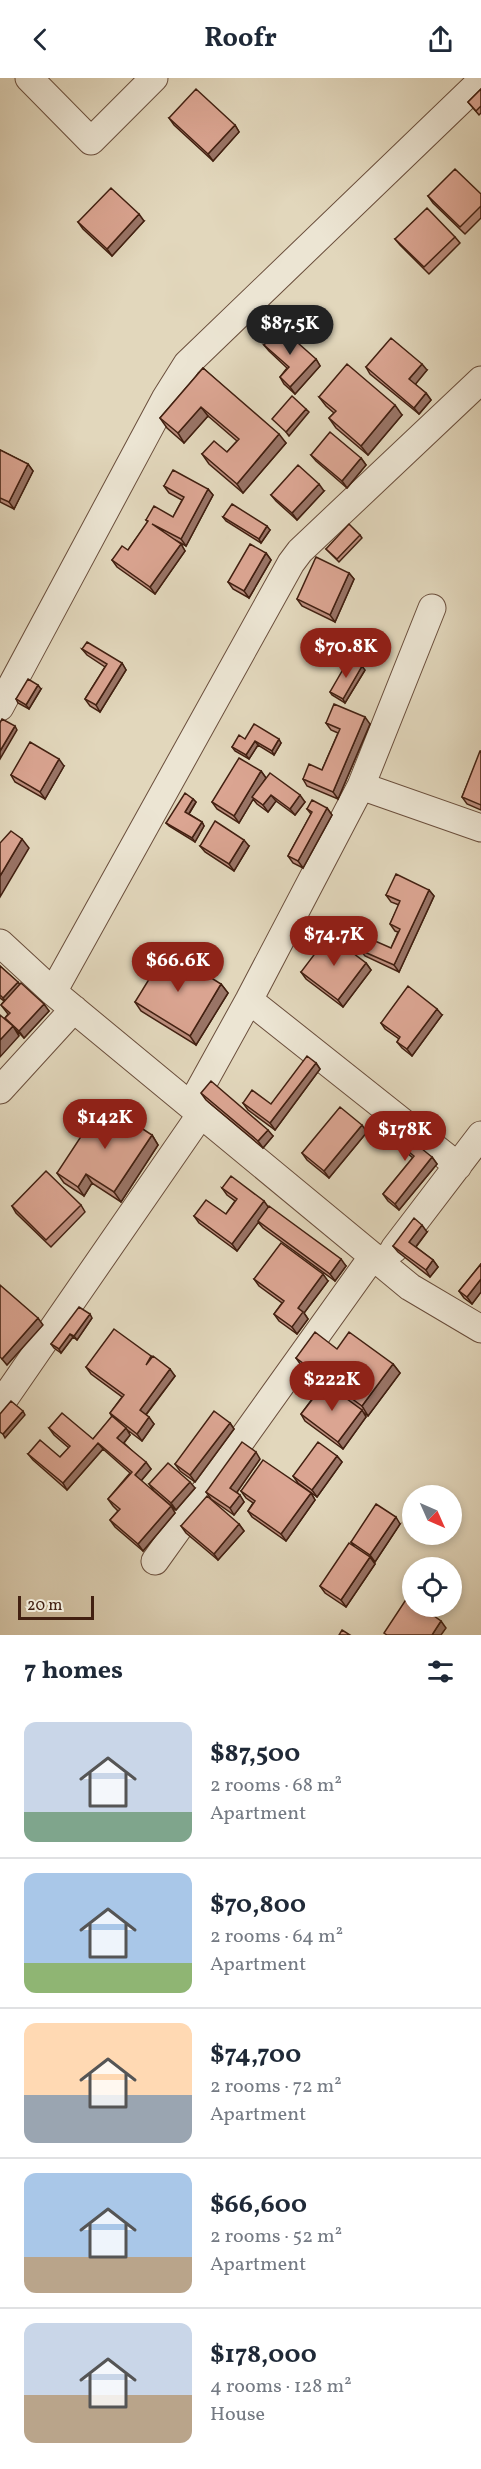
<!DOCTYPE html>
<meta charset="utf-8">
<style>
:root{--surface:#fff;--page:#f2f2f3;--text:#1f2937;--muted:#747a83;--line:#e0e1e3;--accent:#8f2418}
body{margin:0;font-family:Vollkorn,serif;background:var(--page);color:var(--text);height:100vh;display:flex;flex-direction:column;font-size:22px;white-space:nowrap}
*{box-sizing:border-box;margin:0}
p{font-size:20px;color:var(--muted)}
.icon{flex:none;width:33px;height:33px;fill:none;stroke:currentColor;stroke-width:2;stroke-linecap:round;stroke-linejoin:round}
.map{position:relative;height:1557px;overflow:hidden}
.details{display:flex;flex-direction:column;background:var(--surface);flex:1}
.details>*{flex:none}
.needle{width:39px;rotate:135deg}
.controls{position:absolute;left:402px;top:1407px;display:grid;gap:12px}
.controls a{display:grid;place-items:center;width:60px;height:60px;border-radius:50%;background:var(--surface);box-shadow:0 3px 9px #0003;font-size:30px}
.scale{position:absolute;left:18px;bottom:15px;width:76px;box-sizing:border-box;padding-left:6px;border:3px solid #422011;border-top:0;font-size:16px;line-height:21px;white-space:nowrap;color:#422011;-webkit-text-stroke:4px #ece5d3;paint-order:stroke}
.price{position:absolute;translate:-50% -51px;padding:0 14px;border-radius:21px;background:var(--accent);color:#fff;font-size:20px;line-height:39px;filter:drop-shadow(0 2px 3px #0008)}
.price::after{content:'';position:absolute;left:50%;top:36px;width:18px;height:14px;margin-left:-9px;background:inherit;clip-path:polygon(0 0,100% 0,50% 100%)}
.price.on{background:#222;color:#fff}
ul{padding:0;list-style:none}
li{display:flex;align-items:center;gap:18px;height:150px;padding:0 24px}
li+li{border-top:2px solid var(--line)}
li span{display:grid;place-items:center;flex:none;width:168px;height:120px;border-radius:12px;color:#555}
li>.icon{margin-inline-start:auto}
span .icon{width:72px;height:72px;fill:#fffc;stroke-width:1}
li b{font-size:26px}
h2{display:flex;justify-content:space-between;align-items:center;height:72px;padding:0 24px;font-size:26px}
header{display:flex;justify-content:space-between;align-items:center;height:78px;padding:0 24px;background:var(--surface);font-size:27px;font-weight:700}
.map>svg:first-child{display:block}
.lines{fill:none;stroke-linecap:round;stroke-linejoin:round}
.minor-casing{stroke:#6a4e3c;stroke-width:29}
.minor{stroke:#ece5d3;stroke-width:27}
.wall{fill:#bc8e7e;stroke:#422011;stroke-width:1.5}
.shaded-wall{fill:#997466;stroke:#422011;stroke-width:1.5}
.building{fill:#dba592;stroke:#422011;stroke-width:1.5}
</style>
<header><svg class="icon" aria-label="back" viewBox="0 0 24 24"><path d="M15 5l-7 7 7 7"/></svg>Roofr<svg class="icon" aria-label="share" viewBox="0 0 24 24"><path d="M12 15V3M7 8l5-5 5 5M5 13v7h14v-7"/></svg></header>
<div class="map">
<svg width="481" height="1557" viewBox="0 0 481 1557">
<rect width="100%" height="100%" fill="#e2d7bc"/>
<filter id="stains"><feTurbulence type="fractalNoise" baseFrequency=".00333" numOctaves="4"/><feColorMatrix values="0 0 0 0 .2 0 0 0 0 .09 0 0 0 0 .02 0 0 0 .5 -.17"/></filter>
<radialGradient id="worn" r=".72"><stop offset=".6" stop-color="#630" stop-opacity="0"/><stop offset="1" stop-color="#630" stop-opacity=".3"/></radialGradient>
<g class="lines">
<g class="minor-casing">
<path id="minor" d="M29,0L91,63L154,0
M0,629L165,321L187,286L481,3
M361,708L481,750
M0,865L53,914L410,1209L481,1251
M53,914L291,485L300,473L481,302
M249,922L458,1088
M0,1012L74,931
M191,1027L249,922L361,708L432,530
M394,1171L481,1057
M0,1327L201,1036
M155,1483L373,1178"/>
</g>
<use href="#minor" class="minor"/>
</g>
<path class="wall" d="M481,11V35L479,37L468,24Z
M169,40L235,47L239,54L213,83L174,47Z
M481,116V140L465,156L433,125L428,118Z
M144,143L112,178L83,151L78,144Z
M455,159L460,165L429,196L400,167L395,161Z
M264,267L316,281L320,288L295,316L284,306L280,299L287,290L269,273Z
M366,289L427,292L415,306L426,315L431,322L419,336L370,296Z
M203,290L286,365L243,415L209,386L202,376L227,374L237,363L208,338L184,365L167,350L160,340Z
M319,319L402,337L368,377L336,350L329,340L334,335L326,328Z
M0,372L28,386L33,393L14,431L0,424Z
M311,377L361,380L366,387L347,410L316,383Z
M164,408L208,411L213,417L186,468L175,462L181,466L185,473L155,516L117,489L112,482L128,472L148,444L146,442L173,439L182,422L169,415Z
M324,413L297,442L276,423L271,417Z
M223,439L270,452L261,465L226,443Z
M360,457L362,460L339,484L326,471Z
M266,475L271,482L249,520L233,511L228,504Z
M349,495L354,501L335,544L302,528L297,521Z
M82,571L122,585L126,592L100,634L90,628L85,621L105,589L87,577Z
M365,592L345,625L332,617L330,614Z
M41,611L29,631L18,625L16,621Z
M326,645L370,646L338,721L307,708L303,701L322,692L338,655L331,652Z
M245,661L281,665L274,677L258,667L249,681L235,673L232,669Z
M481,673V732L467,726L462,719Z
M64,688L45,721L15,704L11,697Z
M261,693L266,700L305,724L295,737L276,723L268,734L257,726L253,721L239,745L217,731L212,724Z
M193,721L196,724L189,736L202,744L204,748L195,764L169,748L166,745Z
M327,730L332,737L303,790L293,785L288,778L311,736L307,731Z
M200,768H249L234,793L205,774Z
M429,812L434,818L399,894L365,878L360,872L391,870L398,854L395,853L390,846L399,827L391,824L386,817Z
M366,885L371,892L343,929L306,901L301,894Z
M0,888L49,933L24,960L14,950L19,958L9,945L5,940L8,936L1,927L4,923L0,920Z
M221,906L228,915L196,967L141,933L135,924Z
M442,937L412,978L402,970L397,964L399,961L385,951L381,945Z
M316,985L320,991L275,1052L248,1032L243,1025L271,1026Z
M201,1015L273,1058L263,1070L206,1022Z
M378,1049L432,1079L437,1086L399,1132L388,1123L383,1116L413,1080L383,1055Z
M367,1054L329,1100L307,1082L302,1075Z
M152,1057L158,1067L121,1124L92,1105L84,1118L64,1105L57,1095Z
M222,1110L268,1129L346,1188L335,1203L263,1150L258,1144L237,1173L199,1145L194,1138L226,1136L235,1123L227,1117Z
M81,1127L85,1134L51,1169L16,1135L12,1128Z
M427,1154L416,1169L433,1182L438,1189L430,1199L398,1174L393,1168Z
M481,1186V1214L472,1226L464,1220L459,1213Z
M254,1201L328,1203L304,1235L308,1241L297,1256L279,1243L274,1236L282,1225L259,1208Z
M92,1240L77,1262L73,1259L61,1275L54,1270L51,1266Z
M337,1271L393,1286L400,1295L368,1338L363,1334L366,1339L343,1371L305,1343L301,1336L324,1305L303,1290L296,1280Z
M151,1278L175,1298L146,1337L154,1346L142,1363L126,1351L130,1357L124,1365L151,1391L141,1403L171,1428L175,1435L143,1473L115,1449L110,1442L118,1433L113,1428L108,1421L130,1395L103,1371L67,1412L33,1382L28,1376L60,1379L69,1370L54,1357L49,1350L93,1361L112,1339L110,1335L122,1319L91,1296L86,1289Z
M230,1345L234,1351L195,1404L180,1393L175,1386Z
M337,1378L342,1384L317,1419L298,1405L293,1398Z
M260,1381L237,1414L244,1424L234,1437L211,1421L206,1414Z
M149,1406L195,1410L176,1432L154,1413Z
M241,1413L311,1415L315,1422L286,1463L252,1439L248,1433L253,1425L246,1420Z
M239,1446L244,1453L218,1482L186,1455L181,1448Z
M400,1446L375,1484L372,1481L375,1486L346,1529L325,1515L320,1508L354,1468L351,1464Z"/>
<path class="shaded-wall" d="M235,47L239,54L213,83L208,76Z
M139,136L144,143L112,178L107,171Z
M316,281L320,288L295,316L290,309Z
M422,286L427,292L414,308L409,301Z
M426,315L431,322L419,336L414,330Z
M395,327L402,337L368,377L361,368Z
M201,329L208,338L184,365L178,355Z
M306,331L309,334L289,358L286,354Z
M279,356L286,365L243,415L237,406Z
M361,380L366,387L347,410L342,403Z
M28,386L33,393L14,431L9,424Z
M319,406L324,413L297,442L292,435Z
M208,411L213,417L186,468L181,461Z
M267,448L270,452L261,465L259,461Z
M181,466L185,473L155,516L150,509Z
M266,475L271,482L249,520L244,513Z
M349,495L354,501L335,544L330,537Z
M122,585L126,592L100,634L96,627Z
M362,588L365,592L345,625L343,621Z
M38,607L41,611L29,631L26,627Z
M365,639L370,646L338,721L333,714Z
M15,648L17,652L0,681V673Z
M279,661L281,665L274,677L272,673Z
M255,663L258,667L249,681L246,677Z
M59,681L64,688L45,721L40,714Z
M261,693L266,700L239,745L234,738Z
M271,717L276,723L268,734L263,727Z
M300,717L305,724L295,737L290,731Z
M193,721L196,724L188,737L185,734Z
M327,730L332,737L303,790L298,783Z
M202,744L204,748L195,764L192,760Z
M22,761L29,770L0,819V798Z
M244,762L249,768L234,793L229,786Z
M429,812L434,818L399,894L394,887Z
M366,885L371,892L343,929L338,922Z
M18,904L23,911L8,927L3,920Z
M221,906L228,915L196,967L190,958Z
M44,926L49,933L24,960L19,953Z
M437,931L442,937L412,978L407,971Z
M13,948L19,958L0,979V962Z
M316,985L320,991L275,1052L270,1045Z
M362,1047L367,1054L329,1100L324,1093Z
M268,1052L273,1058L263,1070L258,1063Z
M152,1057L158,1067L121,1124L114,1114Z
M432,1079L437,1086L399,1132L395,1126Z
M86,1096L92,1105L84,1118L78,1109Z
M264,1123L269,1130L237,1173L232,1166Z
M422,1147L427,1154L414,1171L409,1164Z
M341,1181L346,1188L335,1203L330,1196Z
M433,1182L438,1189L430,1199L426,1192Z
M323,1196L328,1203L304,1235L308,1241L297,1256L292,1249L298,1230Z
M481,1201V1214L472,1226L467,1219Z
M90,1236L92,1240L77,1262L74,1258Z
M38,1240L43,1247L7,1287L2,1281Z
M70,1256L73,1259L61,1275L59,1271Z
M393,1286L400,1295L368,1338L362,1328Z
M170,1291L175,1298L144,1339L140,1332Z
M362,1332L366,1339L343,1371L338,1364Z
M23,1333L25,1337L5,1360L3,1356Z
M149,1339L154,1346L142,1363L137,1356Z
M230,1345L234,1351L195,1404L190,1397Z
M126,1350L130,1357L122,1367L117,1360Z
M98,1365L103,1371L67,1412L63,1405Z
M256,1374L260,1381L235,1417L230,1410Z
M337,1378L342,1384L317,1419L312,1412Z
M146,1384L151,1391L140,1404L135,1397Z
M190,1404L195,1410L176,1432L171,1425Z
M311,1415L315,1422L286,1463L281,1456Z
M240,1417L244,1424L234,1437L230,1430Z
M171,1428L175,1435L143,1473L138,1466Z
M396,1439L400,1446L375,1484L370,1477Z
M239,1446L244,1453L218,1482L214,1476Z
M370,1479L375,1486L346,1529L341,1522Z
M441,1543L446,1550L441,1557H432Z"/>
<path class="building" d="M196,11L235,47L208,76L169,40Z
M481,11V28L476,33L468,24Z
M455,91L481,116V128L460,149L428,118Z
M111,110L139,136L107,171L78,144Z
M427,130L455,159L424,189L395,161Z
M280,249L316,281L290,309L280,299L289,289L264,267Z
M391,260L422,286L409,301L426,315L414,330L366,289Z
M347,286L395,327L361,368L329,340L336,333L319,319Z
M203,290L279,356L237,406L202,376L214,363L227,374L239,361L201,329L178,355L160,340Z
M292,318L306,331L286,354L272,341Z
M330,354L361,380L342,403L311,377Z
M0,372L28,386L9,424L0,420Z
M298,387L319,406L292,435L271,417Z
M173,392L208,411L181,461L152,446L181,466L150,509L112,482L122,468L128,472L148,443L146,442L154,428L173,439L184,419L164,408Z
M232,426L267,448L259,461L223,439Z
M349,446L360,457L337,481L326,471Z
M250,466L266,475L244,513L228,504Z
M316,479L349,495L330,537L297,521Z
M87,564L122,585L96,627L85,621L107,586L82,571Z
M349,581L362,588L343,621L330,614Z
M28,601L38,607L26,627L16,621Z
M334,626L365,639L333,714L303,701L309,686L322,692L340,651L326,645Z
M2,641L15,648L0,673V645Z
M254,646L279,661L272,673L255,663L246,677L232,669L239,657L245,661Z
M30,664L59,681L40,714L11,697Z
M480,673H481V727L462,719Z
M239,680L261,693L234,738L212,724Z
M270,695L300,717L290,731L271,717L263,727L252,719Z
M185,715L193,721L185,734L202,744L192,760L166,745Z
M312,722L327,730L298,783L288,778L312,734L307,731Z
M215,743L244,762L229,786L200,768Z
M11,753L22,761L0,798V765Z
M396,796L429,812L394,887L360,872L366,859L391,870L400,851L390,846L400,823L386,817Z
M329,857L366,885L338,922L301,894Z
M167,872L221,906L190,958L135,924Z
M0,888L18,904L3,920L0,917Z
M21,905L44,926L19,953L5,940L10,935L1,927Z
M408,908L437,931L407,971L397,964L400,959L381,945Z
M0,937L13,948L0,962Z
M307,978L316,985L270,1045L243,1025L252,1012L271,1026Z
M211,1003L268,1052L258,1063L201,1015Z
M103,1025L152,1057L114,1114L86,1096L78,1109L57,1095Z
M340,1029L362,1047L324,1093L302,1075Z
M385,1041L432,1079L395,1126L383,1116L414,1078L378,1049Z
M46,1093L81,1127L46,1162L12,1128Z
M231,1098L264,1123L232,1166L194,1138L206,1122L226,1136L237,1121L222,1110Z
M269,1128L341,1181L330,1196L258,1143Z
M414,1140L422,1147L409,1164L433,1182L426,1192L393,1168Z
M281,1165L323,1196L298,1230L303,1234L292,1249L274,1236L284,1223L254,1201Z
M481,1186V1201L467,1219L459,1213Z
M0,1207L38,1240L2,1281L0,1279Z
M79,1229L90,1236L74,1258L70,1256L59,1271L51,1266Z
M114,1251L151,1278L146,1287L153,1278L170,1291L140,1332L149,1339L137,1356L110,1335L124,1317L86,1289Z
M315,1254L337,1271L349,1254L393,1286L362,1328L296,1280Z
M325,1305L362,1332L338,1364L301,1336Z
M11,1323L23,1333L3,1356L0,1354V1336Z
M214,1333L230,1345L190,1397L175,1386Z
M62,1335L93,1361L112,1338L126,1350L117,1360L146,1384L135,1397L171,1428L138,1466L110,1442L120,1431L108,1421L132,1394L98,1365L63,1405L28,1376L40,1362L60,1379L70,1368L49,1350Z
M242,1364L256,1374L230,1410L240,1417L230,1430L206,1414Z
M318,1364L337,1378L312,1412L293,1398Z
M263,1382L311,1415L281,1456L248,1433L255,1423L241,1413Z
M168,1385L190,1404L171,1425L149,1406Z
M207,1418L239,1446L214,1476L181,1448Z
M376,1426L396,1439L370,1477L351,1464Z
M349,1465L370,1479L341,1522L320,1508Z
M407,1520L412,1523V1528H420L441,1543L432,1557H387L384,1555Z
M342,1552L350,1557H339Z"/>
<rect width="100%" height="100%" filter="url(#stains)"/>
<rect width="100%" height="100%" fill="url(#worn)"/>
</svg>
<div class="controls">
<a><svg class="needle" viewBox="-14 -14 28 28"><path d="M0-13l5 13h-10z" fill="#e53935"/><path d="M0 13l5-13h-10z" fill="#747a83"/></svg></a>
<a><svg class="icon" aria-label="locate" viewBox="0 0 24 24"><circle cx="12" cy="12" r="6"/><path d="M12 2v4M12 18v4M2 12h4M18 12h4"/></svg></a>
</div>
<div class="scale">20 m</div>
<b class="price on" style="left:290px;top:278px">$87.5K</b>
<b class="price" style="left:346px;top:601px">$70.8K</b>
<b class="price" style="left:334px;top:889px">$74.7K</b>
<b class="price" style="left:178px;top:915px">$66.6K</b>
<b class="price" style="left:105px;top:1072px">$142K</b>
<b class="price" style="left:405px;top:1084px">$178K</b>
<b class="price" style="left:332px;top:1334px">$222K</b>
</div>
<section class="details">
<h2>7 homes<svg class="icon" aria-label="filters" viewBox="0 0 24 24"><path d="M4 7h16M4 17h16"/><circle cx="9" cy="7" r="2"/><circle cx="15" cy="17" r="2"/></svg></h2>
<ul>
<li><span style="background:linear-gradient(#c9d6e8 75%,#7fa58c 0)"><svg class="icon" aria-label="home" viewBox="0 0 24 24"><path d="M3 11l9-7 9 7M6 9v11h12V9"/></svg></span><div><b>$87,500</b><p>2 rooms · 68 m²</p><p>Apartment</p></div></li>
<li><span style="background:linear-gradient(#a9c7e8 75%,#8fb573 0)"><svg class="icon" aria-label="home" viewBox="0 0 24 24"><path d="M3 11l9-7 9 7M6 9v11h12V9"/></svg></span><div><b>$70,800</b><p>2 rooms · 64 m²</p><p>Apartment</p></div></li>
<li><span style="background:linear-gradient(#ffd9b3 60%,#9aa5b1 0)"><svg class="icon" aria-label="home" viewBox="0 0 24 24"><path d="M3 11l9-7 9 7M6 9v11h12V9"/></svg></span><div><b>$74,700</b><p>2 rooms · 72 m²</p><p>Apartment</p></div></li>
<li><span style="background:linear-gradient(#a9c7e8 70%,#b9a48a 0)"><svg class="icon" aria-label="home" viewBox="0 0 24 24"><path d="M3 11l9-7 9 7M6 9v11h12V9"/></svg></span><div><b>$66,600</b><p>2 rooms · 52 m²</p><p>Apartment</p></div></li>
<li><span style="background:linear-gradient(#c9d6e8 60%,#b9a48a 0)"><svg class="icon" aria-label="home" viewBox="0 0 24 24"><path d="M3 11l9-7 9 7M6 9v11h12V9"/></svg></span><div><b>$178,000</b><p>4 rooms · 128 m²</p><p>House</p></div></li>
</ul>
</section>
